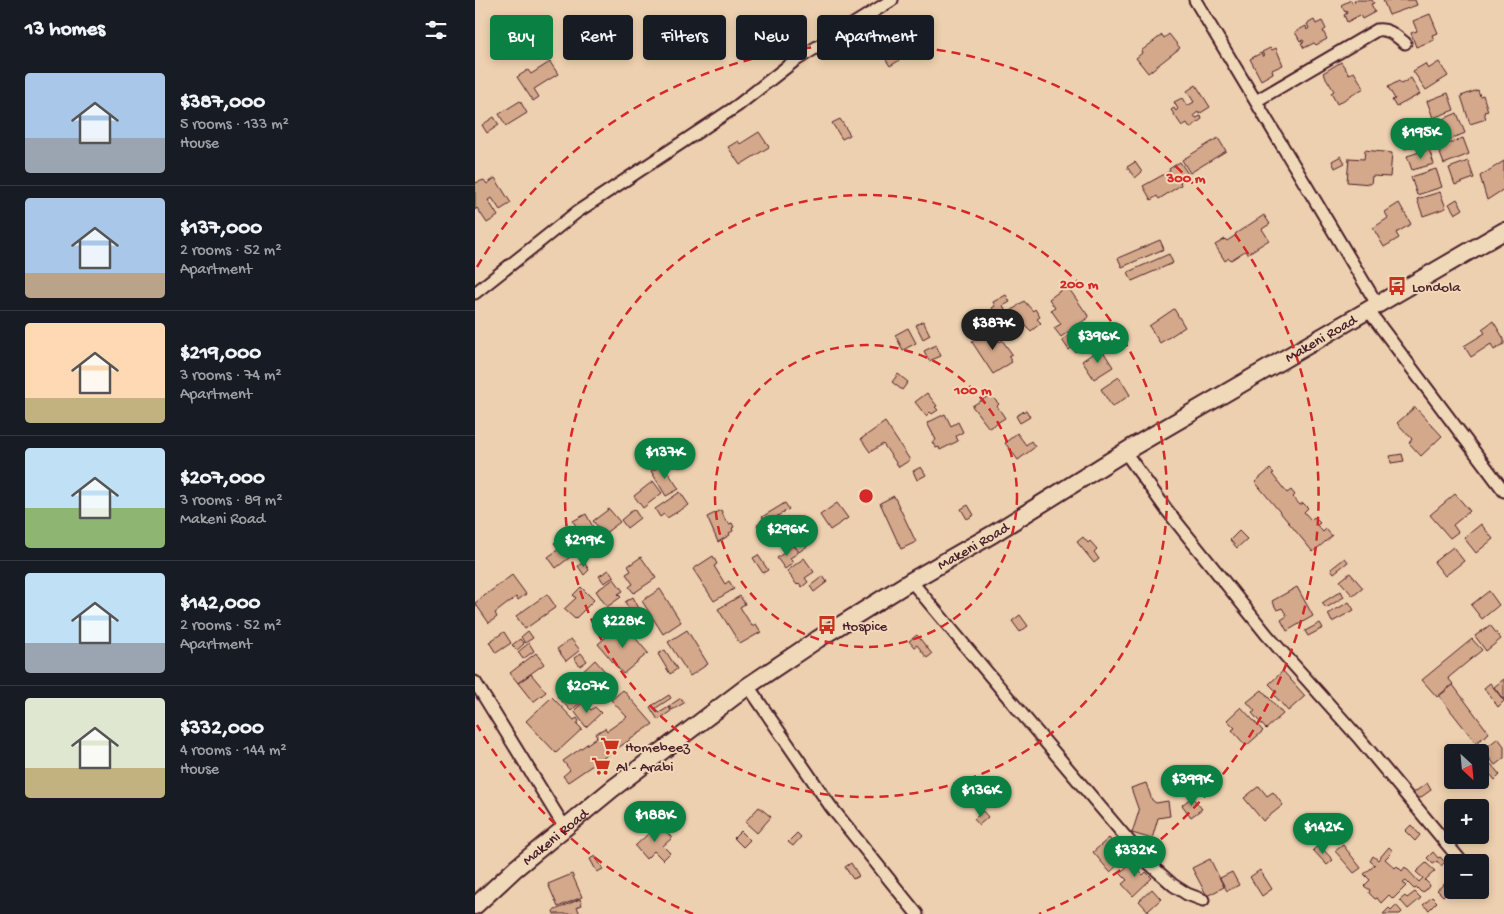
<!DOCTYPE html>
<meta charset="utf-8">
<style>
:root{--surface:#171b24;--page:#242831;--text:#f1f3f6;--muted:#9ea1a6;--line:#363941;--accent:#0b8043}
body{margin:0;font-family:"Gochi Hand",sans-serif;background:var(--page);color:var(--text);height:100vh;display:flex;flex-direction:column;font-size:19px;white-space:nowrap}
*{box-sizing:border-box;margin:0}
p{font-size:16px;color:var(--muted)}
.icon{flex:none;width:28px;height:28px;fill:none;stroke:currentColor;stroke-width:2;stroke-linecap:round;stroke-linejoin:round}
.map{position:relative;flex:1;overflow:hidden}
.panel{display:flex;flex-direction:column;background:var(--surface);width:475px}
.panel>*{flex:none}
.hud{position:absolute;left:15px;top:15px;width:475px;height:45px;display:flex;gap:10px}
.needle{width:32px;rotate:154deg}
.buttons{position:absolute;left:969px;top:744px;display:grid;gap:10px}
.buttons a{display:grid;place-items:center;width:45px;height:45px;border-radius:5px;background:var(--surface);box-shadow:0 2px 8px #0003;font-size:25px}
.price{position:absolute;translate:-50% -42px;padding:0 11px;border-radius:18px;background:var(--accent);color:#fff;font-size:16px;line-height:32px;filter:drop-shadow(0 1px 2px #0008)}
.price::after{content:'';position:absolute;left:50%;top:30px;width:15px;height:11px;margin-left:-8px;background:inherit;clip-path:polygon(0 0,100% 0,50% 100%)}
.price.selected{background:#222;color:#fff}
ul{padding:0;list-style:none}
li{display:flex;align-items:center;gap:15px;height:125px;padding:0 25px}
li+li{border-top:1px solid var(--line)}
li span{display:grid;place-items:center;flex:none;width:140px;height:100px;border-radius:5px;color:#555}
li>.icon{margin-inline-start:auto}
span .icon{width:60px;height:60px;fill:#fffc;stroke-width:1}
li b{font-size:21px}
h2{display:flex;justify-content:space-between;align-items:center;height:60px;padding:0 25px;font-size:21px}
.chip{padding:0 18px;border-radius:5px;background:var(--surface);box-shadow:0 2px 8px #0003;font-size:18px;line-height:45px}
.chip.selected{background:var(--accent);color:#fff}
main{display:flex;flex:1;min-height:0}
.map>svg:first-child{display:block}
.building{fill:#d4a88a;stroke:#4a1f2b}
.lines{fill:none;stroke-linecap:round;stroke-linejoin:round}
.street-casing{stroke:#4a1f2b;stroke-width:15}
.secondary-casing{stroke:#4a1f2b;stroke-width:20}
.street{stroke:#f0d9b9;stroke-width:11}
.secondary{stroke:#f0d9b9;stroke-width:16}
.ring{fill:none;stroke:#d62828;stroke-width:2.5;stroke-dasharray:9 6}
.labels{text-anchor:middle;stroke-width:4;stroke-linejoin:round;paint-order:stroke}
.poi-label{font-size:15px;fill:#4a1f2b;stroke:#f0d9b9;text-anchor:start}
.street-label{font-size:15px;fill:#4a1f2b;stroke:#f0d9b9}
.centre{fill:#d62828;stroke:#f0d9b9;stroke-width:2.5}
.ring-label{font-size:15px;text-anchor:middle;font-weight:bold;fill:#d62828;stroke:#f0d9b9;stroke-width:4;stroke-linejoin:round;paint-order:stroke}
</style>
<main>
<section class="panel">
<h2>13 homes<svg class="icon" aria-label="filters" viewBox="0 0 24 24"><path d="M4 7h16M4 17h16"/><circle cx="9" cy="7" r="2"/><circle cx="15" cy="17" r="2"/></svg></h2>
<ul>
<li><span style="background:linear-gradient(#a9c7e8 65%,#9aa5b1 0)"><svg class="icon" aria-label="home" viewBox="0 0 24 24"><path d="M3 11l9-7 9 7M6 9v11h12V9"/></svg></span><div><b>$387,000</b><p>5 rooms · 133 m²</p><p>House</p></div></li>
<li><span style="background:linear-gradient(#a9c7e8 75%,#b9a48a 0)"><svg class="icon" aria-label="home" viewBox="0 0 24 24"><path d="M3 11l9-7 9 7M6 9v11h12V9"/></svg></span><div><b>$137,000</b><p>2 rooms · 52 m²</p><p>Apartment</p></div></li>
<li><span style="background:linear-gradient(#ffd9b3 75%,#c2b280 0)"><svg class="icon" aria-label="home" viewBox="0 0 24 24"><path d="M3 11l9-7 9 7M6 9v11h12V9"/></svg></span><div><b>$219,000</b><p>3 rooms · 74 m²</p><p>Apartment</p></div></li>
<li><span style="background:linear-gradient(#bfe0f5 60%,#8fb573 0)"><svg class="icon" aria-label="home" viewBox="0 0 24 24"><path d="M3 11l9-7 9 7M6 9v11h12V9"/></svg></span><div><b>$207,000</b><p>3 rooms · 89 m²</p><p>Makeni Road</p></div></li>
<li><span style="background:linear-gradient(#bfe0f5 70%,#9aa5b1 0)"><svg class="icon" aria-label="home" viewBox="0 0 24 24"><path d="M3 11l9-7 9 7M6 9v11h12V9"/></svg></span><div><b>$142,000</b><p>2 rooms · 52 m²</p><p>Apartment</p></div></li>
<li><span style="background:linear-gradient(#dfe7d0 70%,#c2b280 0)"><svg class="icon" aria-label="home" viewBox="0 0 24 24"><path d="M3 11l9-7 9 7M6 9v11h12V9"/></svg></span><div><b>$332,000</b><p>4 rooms · 144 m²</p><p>House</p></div></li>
</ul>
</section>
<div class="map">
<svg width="1029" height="914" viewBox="0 0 1029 914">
<rect width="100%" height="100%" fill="#edd0af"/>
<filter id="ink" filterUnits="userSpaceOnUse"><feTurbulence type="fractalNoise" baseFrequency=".02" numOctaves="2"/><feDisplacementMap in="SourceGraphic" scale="10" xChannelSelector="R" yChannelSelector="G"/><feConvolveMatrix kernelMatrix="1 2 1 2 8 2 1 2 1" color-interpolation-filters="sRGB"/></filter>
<g filter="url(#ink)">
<path class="building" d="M876,0L877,3L880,2L879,0H897L899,3L896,4L900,12L887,19L885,15L872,22L869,15L872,13L871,11L870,12L866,5Z
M908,0H940L942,5L914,15Z
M955,14L963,33L957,35L959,40L941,47L936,33L942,31L938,21Z
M839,20L841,24L847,21L851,29L848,31L852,39L841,45L839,43L829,48L826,43L829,42L828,40L825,41L820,32L831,26L832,30L834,28L832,24Z
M694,34L705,48L673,73L661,58L667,53L666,51L687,35L689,38Z
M434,35L443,49L415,66L406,52Z
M795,48L797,50L801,48L808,65L797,70L798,73L786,80L775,59L786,53L788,57L789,56L787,52Z
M75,62L83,74L59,89L64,97L58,101L42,77L53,70L56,74Z
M866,62L874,74L879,72L889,88L862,104L856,93L859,91L848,73Z
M964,62L973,76L951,90L938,71L950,64L953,69Z
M936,78L945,94L921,107L917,100L920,99L913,87L924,81L926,84Z
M721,85L735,107L724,114L723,112L719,115L721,118L726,116L727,119L715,128L712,123L707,126L696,110L699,108L701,111L703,109L699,102L707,98L712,106L719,102L712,91Z
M1003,90L1005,96L1008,95L1013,111L1009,112L1011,119L995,124L986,96Z
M973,93L979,110L958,118L952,101Z
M45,101L52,113L31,126L24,114Z
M982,113L990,133L967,143L959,123Z
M19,117L24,125L12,133L7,125Z
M365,119L375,135L367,139L357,123Z
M947,124L953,141L930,149L924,132Z
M284,132L294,147L265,165L253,147L263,141L265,144Z
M743,138L751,151L715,173L707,160Z
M988,138L994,154L969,164L963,148Z
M954,149L959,164L937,170L932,156Z
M890,150L917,153L915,177L897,176L896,184L872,182L874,158L889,159Z
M866,156L870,163L860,168L857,161Z
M993,161L999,178L980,185L974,168Z
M1029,161V189L1012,200L1005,176Z
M660,162L667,172L660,178L652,167Z
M705,162L715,177L705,182L706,185L684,199L682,196L676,200L668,186L695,171L694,169Z
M961,169L967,187L942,195L936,177Z
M20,178L36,203L25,210L17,198L13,200L23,216L12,223L2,208L0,210V183L9,180L12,184Z
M965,192L971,208L948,216L942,199Z
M982,199L988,209L980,214L974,204Z
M924,203L936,224L921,233L924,238L909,247L898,228L913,218L910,212Z
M789,215L795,224L787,229L794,240L772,254L770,251L756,260L754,258L750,261L740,245L750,239L752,241L761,235L760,234Z
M685,240L689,249L647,267L643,258Z
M694,254L698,263L657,281L653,272Z
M592,286L614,317L586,337L579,328L586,324L576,310L580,308L574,299Z
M531,295L535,302L528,306L532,312L527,315L524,310L520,313L517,308L520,306L518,302Z
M549,301L558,311L560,309L565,317L562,319L566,323L556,331L550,325L546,329L542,324L544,323L536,311Z
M699,309L710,327L685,343L674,326Z
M533,312L541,323L533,329L525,318Z
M448,321L455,335L448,339L441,325Z
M1018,321L1029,339V344L1019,350L1016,344L996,357L989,346L1010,333L1007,329Z
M611,323L615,328L618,326L624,335L600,352L597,347L594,350L587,340Z
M433,328L441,343L428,350L420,335Z
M516,329L525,342L527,340L537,354L533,356L537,362L518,374L497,342Z
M461,345L466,356L454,361L449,351Z
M626,348L638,367L619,379L607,361Z
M423,374L433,382L427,390L417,382Z
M644,377L655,395L637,407L626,389Z
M452,393L462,406L460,407L463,410L457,414L455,412L451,416L440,402Z
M515,395L524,404L522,406L530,418L514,428L497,406Z
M940,407L967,436L946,456L934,443L937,439L922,423Z
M551,410L555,417L545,423L541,416Z
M470,414L476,426L483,422L488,432L481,436L483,441L465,450L464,447L461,448L457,442L461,440L452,423Z
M410,422L435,460L424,467L408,444L395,452L386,439Z
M542,433L551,445L556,441L560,447L543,460L530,443Z
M209,450L216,461L205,468L201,460L199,462L195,455L202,451L203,453Z
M927,454L929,461L916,463L915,456Z
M188,465L204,489L191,496L176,471Z
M446,467L451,475L442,480L438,471Z
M795,469L799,473L797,474L812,493L816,490L820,495L818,497L825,505L828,503L833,508L829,512L836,520L839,517L845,523L842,525L848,532L851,529L857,536L838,552L780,482Z
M178,481L187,493L168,508L159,496Z
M205,492L214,505L192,518L189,514L185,517L180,509Z
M980,494L995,511L978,525L983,532L975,538L955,515Z
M419,496L441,542L426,549L405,503Z
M310,503L314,509L291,523L287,517Z
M362,503L373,518L355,530L345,515Z
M493,505L499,515L492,519L486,509Z
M134,509L145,522L129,534L118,521Z
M159,509L165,518L152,528L146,520Z
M246,510L251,522L253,521L254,524L257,523L259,527L257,528L258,531L254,533L255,535L243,542L232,517Z
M111,514L124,538L111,544L98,521Z
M288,522L299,537L294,541L282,525Z
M1006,524L1018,539L1001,553L989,538Z
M326,525L338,542L324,552L312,534Z
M764,531L772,539L762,548L755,540Z
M90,534L103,551L81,568L73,557L84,549L79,543Z
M608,537L613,543L615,541L622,549L619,552L624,559L619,563L602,542Z
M318,546L323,553L315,558L318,563L310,569L302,558Z
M978,547L989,561L970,576L959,562Z
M283,555L293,570L288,573L278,558Z
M238,556L242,564L239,566L250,584L254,581L259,589L239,601L218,569Z
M166,557L181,578L159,593L154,587L158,584L151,574L156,571L153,566Z
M329,558L339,572L330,578L333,582L327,587L324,583L322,585L312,571Z
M870,558L873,562L859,573L856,569Z
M109,562L114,570L109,575L103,566Z
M134,570L139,577L129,583L124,576Z
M875,573L888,588L878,596L865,581Z
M37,575L51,594L43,600L41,597L20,613L22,617L14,623L0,603Z
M348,576L352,582L339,592L335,586Z
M139,579L148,591L143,594L146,597L132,607L121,591Z
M106,587L119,600L100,619L89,609L101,598L98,595Z
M822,587L838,616L812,631L806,620L812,616L807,608L802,610L797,601Z
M185,589L206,622L188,634L167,601Z
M866,591L869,597L851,608L847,603Z
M1014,591L1024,605L1007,619L996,605Z
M72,594L81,607L50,629L41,616Z
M265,596L270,604L265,607L277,626L281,624L286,632L265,644L243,609Z
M158,597L170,620L163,624L150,602Z
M874,602L879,610L857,622L853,614Z
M131,614L135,626L124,631L119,618Z
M545,615L553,626L545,632L537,621Z
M148,623L173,653L148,674L123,644Z
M845,623L848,628L833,636L830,631Z
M1015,625L1026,639L1011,651L1000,636Z
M212,630L233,664L215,676L193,642Z
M53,631L58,638L50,643L46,637Z
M29,632L36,643L21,653L14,642Z
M442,635L457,654L452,658L442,645L439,647L434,641Z
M45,639L49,644L42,650L37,645Z
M96,639L105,650L91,661L82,649Z
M997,639L1007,650L973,678L978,684L962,697L947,680Z
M54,643L59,651L48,659L43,652Z
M190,650L202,669L195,674L183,654Z
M61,653L69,664L43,683L35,673Z
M106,653L112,661L105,666L99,658Z
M120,660L134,676L96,711L82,696Z
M808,671L830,696L813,711L799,695L802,692L794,684Z
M56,674L71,692L58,702L43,683Z
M1029,679V700L1019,687Z
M1015,683L1029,701L1023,707L1009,688Z
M978,685L1014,733L1001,743L964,696Z
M148,690L178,724L93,782L88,776L95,770L88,761L122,737L120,734L130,728L132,731L152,717L136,700Z
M787,690L808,714L791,729L777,713L780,711L772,702Z
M194,695L196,698L181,708L184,713L194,707L196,711L183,720L175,707Z
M77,697L99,720L102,718L104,721L102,724L107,729L81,753L51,721Z
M206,698L209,703L197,710L194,706Z
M108,702L116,710L120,707L126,713L111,727L99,711Z
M766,707L788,731L771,746L757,730L760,728L752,720Z
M1023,738L1029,746V758L1020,765L1008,750Z
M1016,764L1025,775L1020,780L1010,768Z
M671,783L677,800L681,803L693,801L695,816L683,818L677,839L657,833L664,811L656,788Z
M952,783L956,790L942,800L937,794Z
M784,786L792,796L798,792L808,805L788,821L769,798Z
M717,797L727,809L716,817L707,805Z
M284,807L296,817L282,833L270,822Z
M508,811L513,817L504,825L499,819Z
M184,824L197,838L188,846L195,853L188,860L179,851L171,859L160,846Z
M936,825L945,835L940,841L930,831Z
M266,831L275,840L268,847L259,838Z
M322,833L326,837L318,846L313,842Z
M634,838L639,844L644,840L650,848L644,853L650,859L635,872L618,852Z
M844,845L858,860L852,865L838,850Z
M868,845L886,868L879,873L860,851Z
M914,847L918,851L910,859L920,868L922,866L927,871L930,867L944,882L948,878L941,872L951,863L960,871L950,880L955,885L950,891L946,892L942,888L939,889L931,881L928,883L931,886L918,899L914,895L906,903L902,898L900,899L894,893L895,890L889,886L895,880L889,874L900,865L895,861L898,856L903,860Z
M958,852L963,858L965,857L970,862L966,866L962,861L958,864L952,858Z
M120,856L128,869L122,872L115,859Z
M660,859L666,865L662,869L668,875L671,872L677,878L658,896L647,884L652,880L645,873Z
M735,859L749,887L732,896L717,868Z
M376,863L384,876L378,879L370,867Z
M785,870L797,889L787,896L775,877Z
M757,872L764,885L752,891L745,878Z
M97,874L107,897L83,907L73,884Z
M978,877V887L968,896L962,890Z
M677,889L686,899L673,911L664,901Z
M940,892L946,898L933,909L925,900L930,896L932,898Z
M957,897L962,902L954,910L948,905Z
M105,899L107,905L102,907L105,914H79L78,911Z
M921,905L927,912L925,914H908L914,908L916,910Z"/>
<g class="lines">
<g class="street-casing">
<path id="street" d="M720,0L902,304
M781,101L902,30C913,28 921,36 930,43
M0,293L102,212L262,106L318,62L417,0
M893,310L1029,491
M650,452L691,509L792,635L883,737L986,861
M436,581L562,732L670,860L698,885L712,894L728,900
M0,682L90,828
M273,686L356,807L442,914"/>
</g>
<g class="secondary-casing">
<g id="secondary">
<path id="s1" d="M0,906L41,868L137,789L273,686L343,639L436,581L518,534L656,448L1029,231"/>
</g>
</g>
<use href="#street" class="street"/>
<use href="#secondary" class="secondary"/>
</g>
</g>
<g class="ring">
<circle cx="391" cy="496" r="151"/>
<circle cx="391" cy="496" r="301"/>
<path d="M218 914A452 452 0 0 1 2 725M2 267A452 452 0 1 1 564 914"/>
</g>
<defs>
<g id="bus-bare" transform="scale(1.5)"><path d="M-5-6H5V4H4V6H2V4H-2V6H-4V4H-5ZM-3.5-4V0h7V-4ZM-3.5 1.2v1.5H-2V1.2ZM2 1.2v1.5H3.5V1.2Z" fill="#c8321e" stroke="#f0d9b9" stroke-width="2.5" paint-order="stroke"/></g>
<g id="supermarket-bare" transform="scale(1.5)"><path d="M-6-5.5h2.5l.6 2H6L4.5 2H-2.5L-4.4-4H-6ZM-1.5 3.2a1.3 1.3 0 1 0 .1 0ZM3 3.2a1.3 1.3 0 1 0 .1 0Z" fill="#c8321e" stroke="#f0d9b9" stroke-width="2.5" paint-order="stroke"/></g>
</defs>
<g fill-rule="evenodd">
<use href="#bus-bare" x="922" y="286"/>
<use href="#bus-bare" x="352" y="625"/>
<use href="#supermarket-bare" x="135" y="746"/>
<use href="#supermarket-bare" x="126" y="766"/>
</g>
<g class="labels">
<g class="poi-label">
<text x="937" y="291">Londola</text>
<text x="367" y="630">Hospice</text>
<text x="150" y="751">Homebeez</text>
<text x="141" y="771">Al - Arabi</text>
</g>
<g class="street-label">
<text dy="5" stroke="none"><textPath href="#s1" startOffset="1021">Makeni Road</textPath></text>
<text dy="5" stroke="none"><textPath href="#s1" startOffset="616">Makeni Road</textPath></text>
<text dy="5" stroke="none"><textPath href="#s1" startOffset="106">Makeni Road</textPath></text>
</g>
</g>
<circle cx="391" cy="496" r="8" class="centre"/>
<g class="ring-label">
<text x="711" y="182">300 m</text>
<text x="604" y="288">200 m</text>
<text x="498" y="394">100 m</text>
</g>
</svg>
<div class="buttons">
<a><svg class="needle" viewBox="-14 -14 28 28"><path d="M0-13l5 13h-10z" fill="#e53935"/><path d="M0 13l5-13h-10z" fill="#9ea1a6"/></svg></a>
<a>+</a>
<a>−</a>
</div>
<b class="price" style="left:946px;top:160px">$195K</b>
<b class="price selected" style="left:518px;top:351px">$387K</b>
<b class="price" style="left:623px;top:364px">$396K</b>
<b class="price" style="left:190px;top:480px">$137K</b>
<b class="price" style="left:312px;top:557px">$296K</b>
<b class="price" style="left:109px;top:568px">$219K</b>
<b class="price" style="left:148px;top:649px">$228K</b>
<b class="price" style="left:112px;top:714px">$207K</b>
<b class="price" style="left:717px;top:807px">$399K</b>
<b class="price" style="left:506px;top:818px">$136K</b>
<b class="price" style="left:180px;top:843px">$188K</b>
<b class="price" style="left:848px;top:855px">$142K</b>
<b class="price" style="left:660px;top:878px">$332K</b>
<div class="hud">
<a class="chip selected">Buy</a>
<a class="chip">Rent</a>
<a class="chip">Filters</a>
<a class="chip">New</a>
<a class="chip">Apartment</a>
</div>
</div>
</main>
